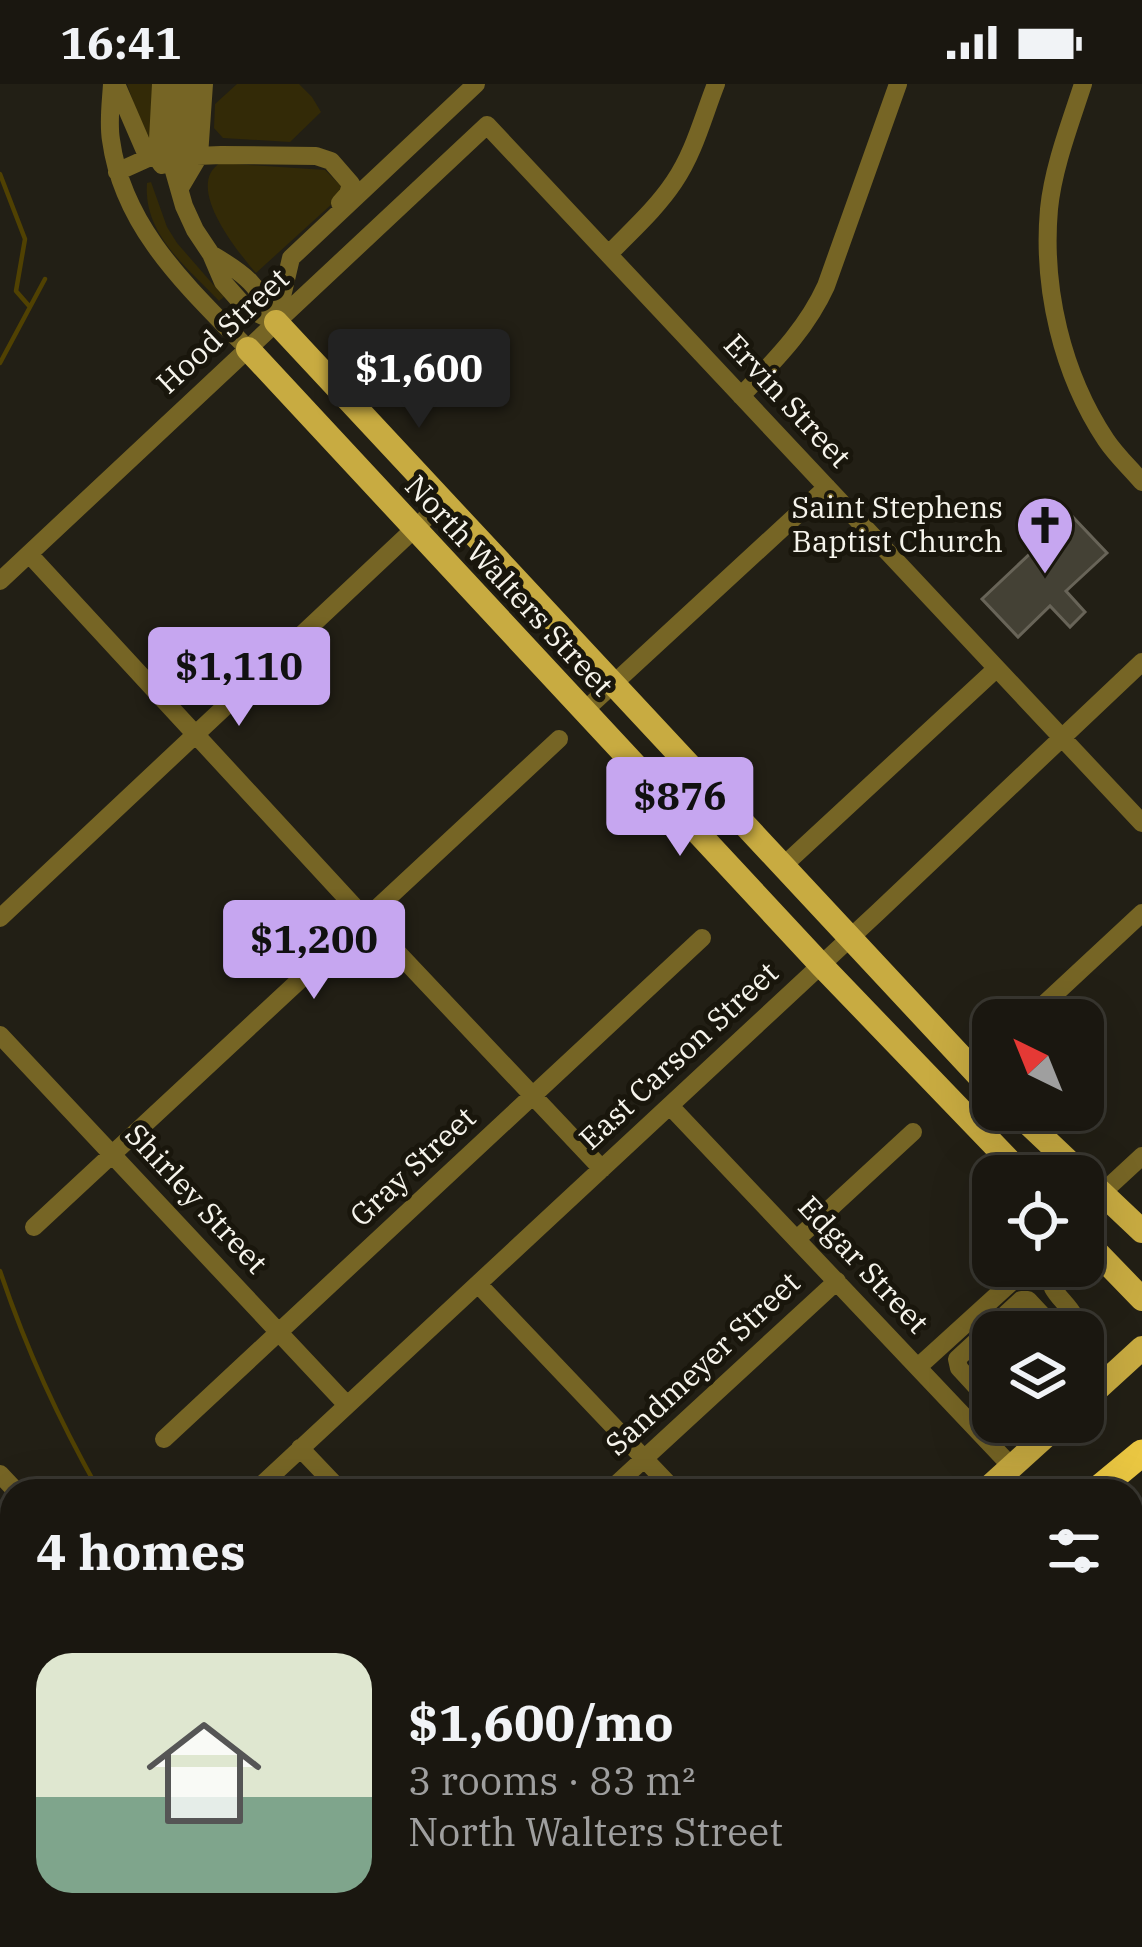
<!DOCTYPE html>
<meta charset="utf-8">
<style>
:root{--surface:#1a1710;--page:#232019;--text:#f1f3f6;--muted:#9f9f9f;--line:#383630;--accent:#c6a6f0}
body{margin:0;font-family:"IBM Plex Serif",serif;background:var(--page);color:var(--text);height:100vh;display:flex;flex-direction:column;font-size:45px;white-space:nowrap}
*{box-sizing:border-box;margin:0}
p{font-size:39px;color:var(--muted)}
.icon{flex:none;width:66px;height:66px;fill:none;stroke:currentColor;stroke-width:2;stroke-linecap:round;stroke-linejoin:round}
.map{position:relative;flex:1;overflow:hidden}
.side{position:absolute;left:0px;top:1395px;width:1143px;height:468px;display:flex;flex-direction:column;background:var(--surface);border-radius:36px 36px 0 0;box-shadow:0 12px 48px #0002,0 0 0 3px var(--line)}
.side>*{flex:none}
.needle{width:78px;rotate:317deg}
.fabs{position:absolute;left:972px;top:915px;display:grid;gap:24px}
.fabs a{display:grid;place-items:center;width:132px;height:132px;border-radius:24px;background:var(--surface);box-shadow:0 12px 48px #0002,0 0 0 3px var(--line);font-size:60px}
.price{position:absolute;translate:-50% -102px;padding:0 27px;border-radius:12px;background:var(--accent);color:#111;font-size:39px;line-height:78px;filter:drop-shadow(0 3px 6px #0008)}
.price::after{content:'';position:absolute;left:50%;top:72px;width:36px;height:27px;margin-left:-18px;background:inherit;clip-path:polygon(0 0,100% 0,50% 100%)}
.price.selected{background:#222;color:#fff}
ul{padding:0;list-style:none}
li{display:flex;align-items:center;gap:36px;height:300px;padding:0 36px}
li+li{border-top:3px solid var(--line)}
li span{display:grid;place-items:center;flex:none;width:336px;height:240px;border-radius:36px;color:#555}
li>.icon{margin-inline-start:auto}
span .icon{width:144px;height:144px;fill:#fffc;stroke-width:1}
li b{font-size:51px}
h2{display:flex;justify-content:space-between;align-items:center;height:144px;padding:0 36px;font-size:51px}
.status{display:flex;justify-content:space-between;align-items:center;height:84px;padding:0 60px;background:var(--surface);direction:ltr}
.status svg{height:33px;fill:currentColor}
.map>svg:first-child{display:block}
.green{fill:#332a07}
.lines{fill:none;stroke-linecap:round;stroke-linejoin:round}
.stream{stroke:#504102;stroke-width:4.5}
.building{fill:#444135;stroke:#686458;stroke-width:3}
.minor{stroke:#766525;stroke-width:18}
.major{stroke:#c8ab41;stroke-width:24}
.highway{stroke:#eac742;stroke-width:27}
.labels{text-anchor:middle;stroke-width:10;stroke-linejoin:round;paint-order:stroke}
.street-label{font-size:30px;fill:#f6f4ec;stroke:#19160c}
.poi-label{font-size:30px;fill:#f6f4ec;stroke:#19160c;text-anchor:end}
</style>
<div class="status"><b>16:41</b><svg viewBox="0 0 49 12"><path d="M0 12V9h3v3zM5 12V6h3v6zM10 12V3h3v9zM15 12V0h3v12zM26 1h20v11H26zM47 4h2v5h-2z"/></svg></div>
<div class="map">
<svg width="1142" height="1863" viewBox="0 0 1142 1863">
<rect width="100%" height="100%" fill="#221f15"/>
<path class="green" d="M127,0H156L153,53L146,54Z
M237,0H299L312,13L321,28L290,58L223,54L214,44L215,20Z
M220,79L325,86L344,105V109L256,189C237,167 184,102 220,79Z
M151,98L167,143L177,159L224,213L219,217C187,183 143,150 147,99Z"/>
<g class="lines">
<path class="stream" d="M0,90L25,155L16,207L30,223
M0,279L45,195
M0,1187C27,1267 58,1334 99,1407"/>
</g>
<path class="building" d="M1071,431L1107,469L1066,507L1085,528L1070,543L1050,522L1018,553L982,515Z"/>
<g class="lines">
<path class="minor" d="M112,0C111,18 108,38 111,56C123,145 189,204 248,265
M116,0L148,74
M161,0L157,74L162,81
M174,0L170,73L184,122L195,146L211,170L223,198L246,224L276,238
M1083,0C1070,40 1053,84 1049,125C1042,204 1062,290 1106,356C1116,371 1130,384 1142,398
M184,82L190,0
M117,88L148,74L221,71L316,72L331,77L351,100L348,110L340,119
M180,104L199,72L204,0
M211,170C247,191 258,201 276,238
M609,170C631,147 656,125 674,98C694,69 703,33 716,0
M276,238L291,174L476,0
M741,312C774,277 806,246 826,202L898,0
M29,470L364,833L602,1085
M0,497L487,41L1142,739
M584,627L827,403
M783,782L996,585
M0,834L443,418
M1027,936L1142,829
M0,951L347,1321
M972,987L993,967
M670,1022L1012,1383
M1102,1109L1142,1072
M34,1143L559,655
M798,1154L913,1048
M1071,1182L1056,1197L1053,1204C1061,1219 1081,1229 1075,1248
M478,1200L675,1407
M918,1283L1029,1182
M993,1321L959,1284L957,1275L1021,1216H1028L1058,1248
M164,1355L702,854
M300,1364L341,1407
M0,1390L16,1407
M255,1407L878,828L1142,578
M609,1407L837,1197
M0,1646L12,1635
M1131,1708L1142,1692
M430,1851L441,1863
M1089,1851L1101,1863
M121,1863L133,1851
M1029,1863L1037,1851"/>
<path class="major" d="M276,238L993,1007
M248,265L821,881L1024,1092
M1014,1026L1142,1147
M1083,1154L1142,1215
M1083,1318L1142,1264
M985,1407L1061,1338
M1131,1564L1142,1553
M824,1863L833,1851"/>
<path class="highway" d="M1096,1407L1142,1369
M1131,1462L1142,1450
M547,1863L558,1851
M645,1863L655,1851
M715,1863L726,1851"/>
</g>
<defs>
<g id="church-pin" transform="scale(3)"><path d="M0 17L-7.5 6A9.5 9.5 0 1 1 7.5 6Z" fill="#c6a6f0" stroke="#19160c"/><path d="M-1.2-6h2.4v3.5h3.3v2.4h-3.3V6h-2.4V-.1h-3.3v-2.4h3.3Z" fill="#111"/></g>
</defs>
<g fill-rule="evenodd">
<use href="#church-pin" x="1045" y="441"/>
</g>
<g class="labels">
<g class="street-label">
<text transform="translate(223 247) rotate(-43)" y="10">Hood Street</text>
<text transform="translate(787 317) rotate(47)" y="10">Ervin Street</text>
<text transform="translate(509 502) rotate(47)" y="10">North Walters Street</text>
<text transform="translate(679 972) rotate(-43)" y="10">East Carson Street</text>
<text transform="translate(413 1083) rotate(-43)" y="10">Gray Street</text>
<text transform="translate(196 1115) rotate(47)" y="10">Shirley Street</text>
<text transform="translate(863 1181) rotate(47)" y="10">Edgar Street</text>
<text transform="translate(703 1280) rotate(-43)" y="10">Sandmeyer Street</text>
</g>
<g class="poi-label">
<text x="1003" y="434">Saint Stephens<tspan x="1003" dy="34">Baptist Church</tspan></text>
</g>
</g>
</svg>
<div class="fabs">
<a><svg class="needle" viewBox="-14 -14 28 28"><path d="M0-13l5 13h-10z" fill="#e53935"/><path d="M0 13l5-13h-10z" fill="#9f9f9f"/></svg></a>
<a><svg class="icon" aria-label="locate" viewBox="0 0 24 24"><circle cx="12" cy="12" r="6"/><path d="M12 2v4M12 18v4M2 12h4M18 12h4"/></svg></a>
<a><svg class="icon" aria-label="layers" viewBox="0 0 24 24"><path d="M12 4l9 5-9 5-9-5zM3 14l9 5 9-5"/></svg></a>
</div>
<b class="price selected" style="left:419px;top:347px">$1,600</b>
<b class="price" style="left:239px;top:645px">$1,110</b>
<b class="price" style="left:680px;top:775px">$876</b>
<b class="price" style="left:314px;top:918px">$1,200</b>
<section class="side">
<h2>4 homes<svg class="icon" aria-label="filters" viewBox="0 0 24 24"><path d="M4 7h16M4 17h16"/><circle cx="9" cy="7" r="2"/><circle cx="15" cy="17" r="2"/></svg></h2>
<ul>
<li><span style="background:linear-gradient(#dfe7d0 60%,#7fa58c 0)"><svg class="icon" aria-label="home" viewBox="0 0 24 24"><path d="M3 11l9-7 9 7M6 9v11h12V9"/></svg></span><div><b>$1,600/mo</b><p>3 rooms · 83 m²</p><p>North Walters Street</p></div></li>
</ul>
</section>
</div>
